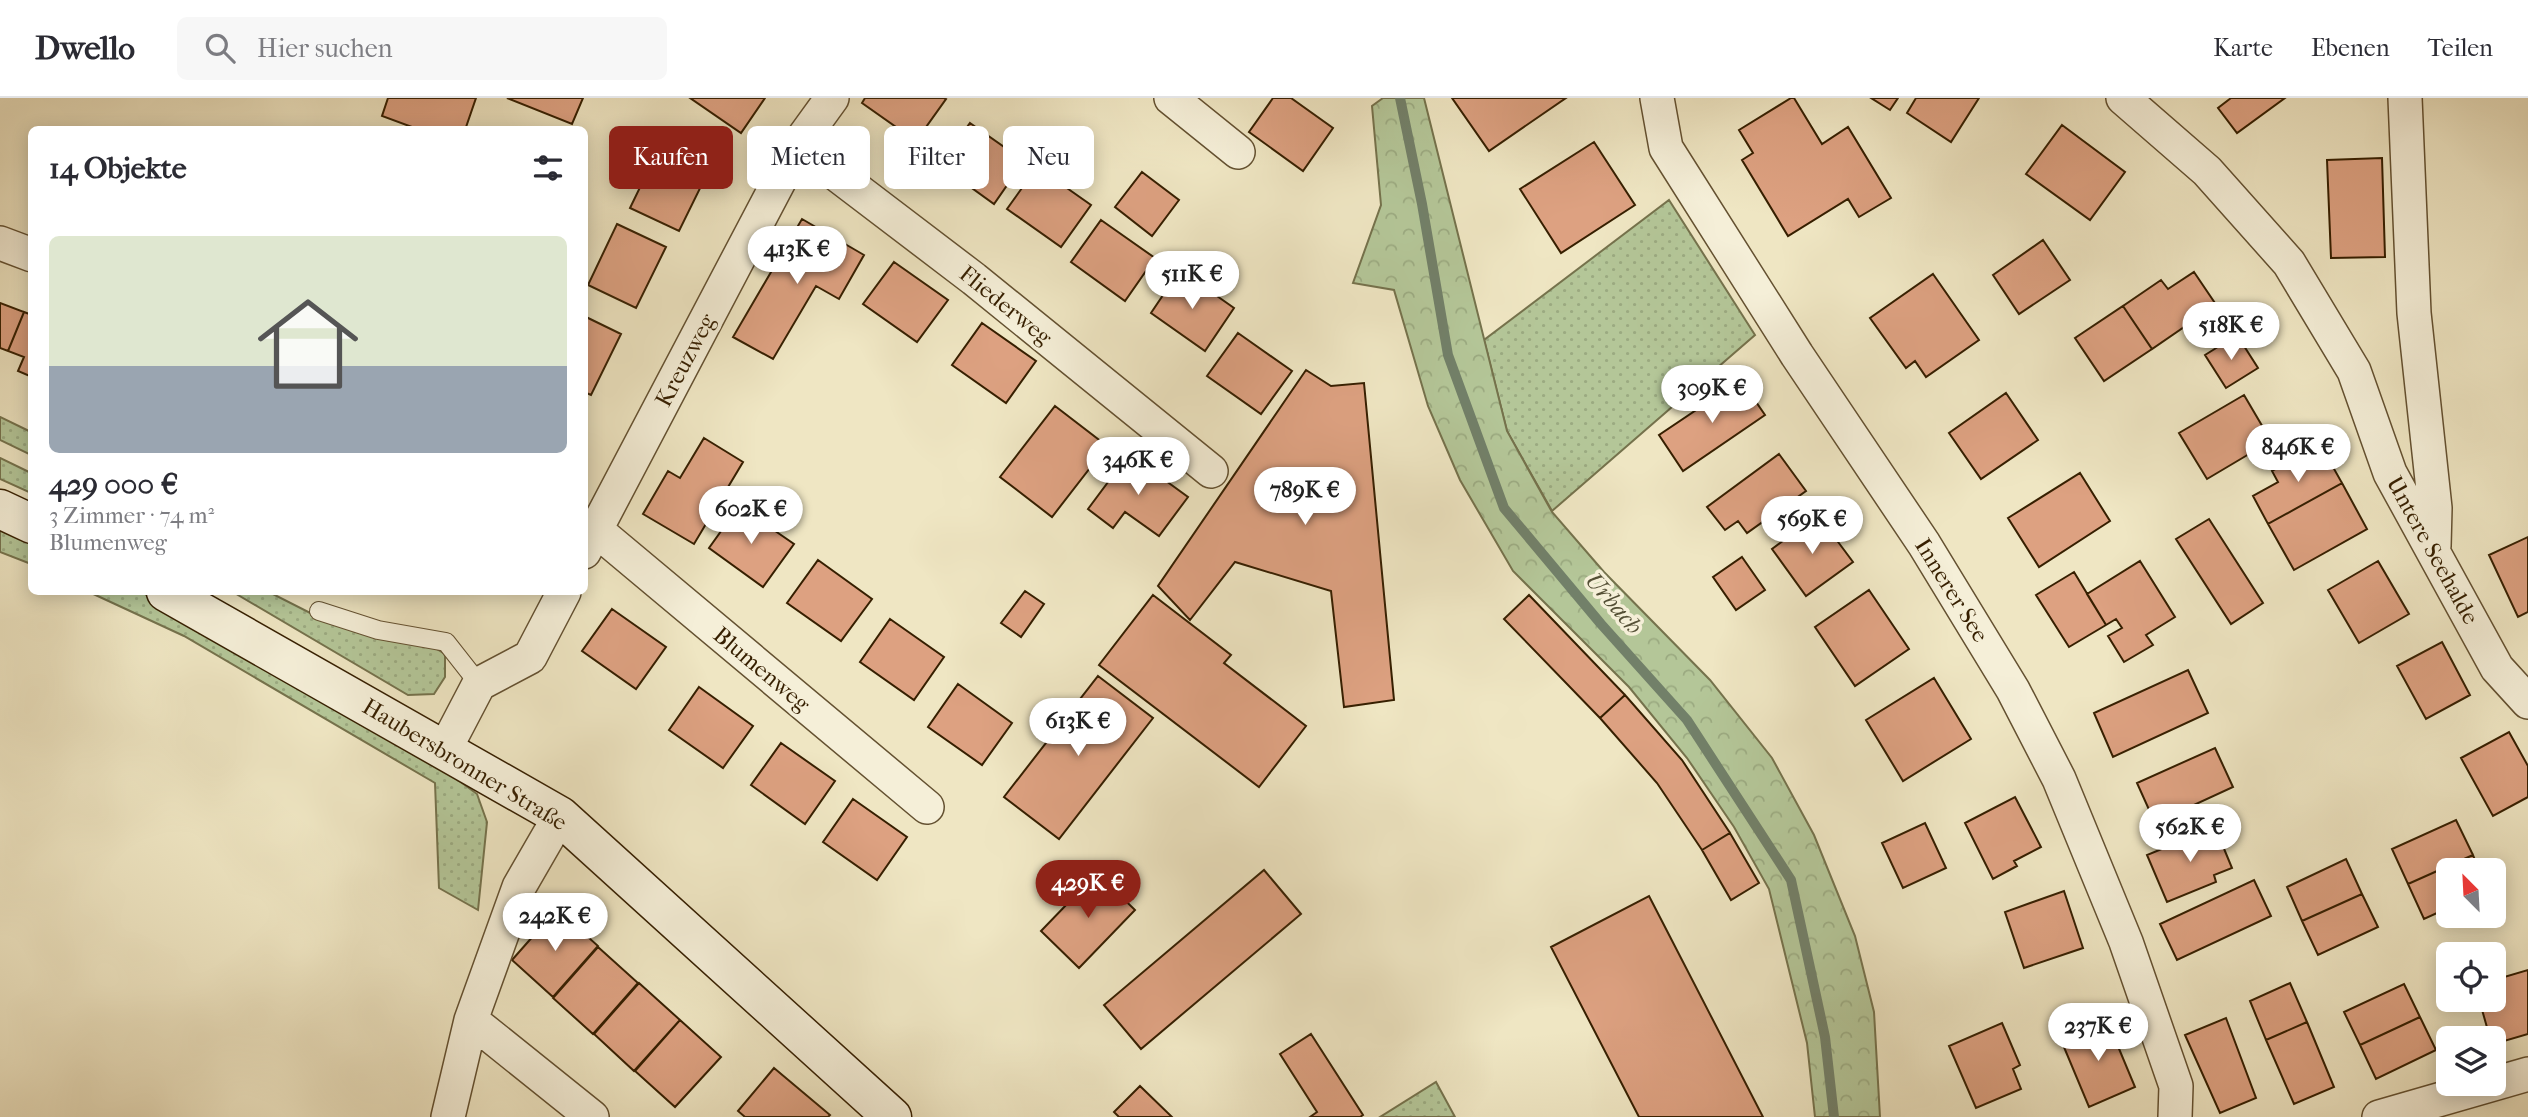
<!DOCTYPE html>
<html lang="de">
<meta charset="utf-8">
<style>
:root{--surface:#fff;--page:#f7f7f7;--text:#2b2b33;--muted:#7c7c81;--line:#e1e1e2;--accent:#8f2418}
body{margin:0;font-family:"IM FELL French Canon",serif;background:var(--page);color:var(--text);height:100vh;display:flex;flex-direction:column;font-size:26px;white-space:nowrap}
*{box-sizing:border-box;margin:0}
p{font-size:23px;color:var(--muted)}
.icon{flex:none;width:38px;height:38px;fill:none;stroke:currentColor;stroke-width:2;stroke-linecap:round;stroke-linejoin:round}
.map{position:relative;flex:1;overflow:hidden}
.sheet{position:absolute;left:28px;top:28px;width:560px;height:469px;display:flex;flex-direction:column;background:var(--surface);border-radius:10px;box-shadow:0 4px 18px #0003}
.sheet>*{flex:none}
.banner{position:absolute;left:609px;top:28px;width:665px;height:63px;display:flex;gap:14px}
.needle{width:46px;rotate:336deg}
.tools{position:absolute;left:2436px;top:760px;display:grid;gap:14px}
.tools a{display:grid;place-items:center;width:70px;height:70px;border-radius:10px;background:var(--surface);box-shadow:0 4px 18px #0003;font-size:35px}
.price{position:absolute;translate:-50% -60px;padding:0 16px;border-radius:24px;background:#fff;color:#222;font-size:23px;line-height:46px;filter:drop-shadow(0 2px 4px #0008)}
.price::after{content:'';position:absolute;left:50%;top:42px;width:21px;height:16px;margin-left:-10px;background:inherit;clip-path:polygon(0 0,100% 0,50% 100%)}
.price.on{background:var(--accent);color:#fff}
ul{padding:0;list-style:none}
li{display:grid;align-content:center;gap:14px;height:371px;padding:0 21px}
li span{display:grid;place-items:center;height:217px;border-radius:10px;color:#555}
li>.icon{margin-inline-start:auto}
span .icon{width:126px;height:126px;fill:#fffc;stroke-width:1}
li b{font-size:30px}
h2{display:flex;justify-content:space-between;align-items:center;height:84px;padding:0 21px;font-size:30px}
.tag{padding:0 24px;border-radius:10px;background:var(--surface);box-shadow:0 4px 18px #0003;font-size:24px;line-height:63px}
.tag.on{background:var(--accent);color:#fff}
header{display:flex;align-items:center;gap:42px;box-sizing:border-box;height:98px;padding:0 35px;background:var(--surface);border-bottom:2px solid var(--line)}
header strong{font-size:33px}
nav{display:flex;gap:38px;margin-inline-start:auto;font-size:24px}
.search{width:490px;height:63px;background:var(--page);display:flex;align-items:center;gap:18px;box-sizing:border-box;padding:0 24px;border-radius:10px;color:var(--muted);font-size:26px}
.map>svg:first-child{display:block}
.grass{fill:url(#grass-dots);stroke:#75724c;stroke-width:2}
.forest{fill:url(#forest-crowns);stroke:#75724c;stroke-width:2}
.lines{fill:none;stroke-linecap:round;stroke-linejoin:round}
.stream{stroke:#728069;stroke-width:10}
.building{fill:#dda181;stroke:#361f00;stroke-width:2}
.lane-casing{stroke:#645131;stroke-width:20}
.street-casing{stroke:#645131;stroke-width:36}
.secondary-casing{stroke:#361f00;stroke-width:41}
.lane{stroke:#f5efd8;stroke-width:18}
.street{stroke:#f5efd8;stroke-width:33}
.secondary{stroke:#f5efd8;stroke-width:38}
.labels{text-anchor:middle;stroke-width:7;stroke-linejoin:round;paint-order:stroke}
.street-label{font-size:23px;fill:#361f00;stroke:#f5efd8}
.water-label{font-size:24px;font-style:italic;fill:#544f35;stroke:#f5efd8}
</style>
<header>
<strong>Dwello</strong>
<div class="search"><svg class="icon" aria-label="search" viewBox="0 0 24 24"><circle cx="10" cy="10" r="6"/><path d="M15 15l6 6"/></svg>Hier suchen</div>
<nav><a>Karte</a><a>Ebenen</a><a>Teilen</a></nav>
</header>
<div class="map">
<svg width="2528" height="1019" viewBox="0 0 2528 1019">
<defs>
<pattern id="grass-dots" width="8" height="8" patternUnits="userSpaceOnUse" patternTransform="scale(1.75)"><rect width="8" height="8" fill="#b4c698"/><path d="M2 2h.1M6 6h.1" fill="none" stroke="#9baa81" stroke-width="1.8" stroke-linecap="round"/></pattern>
<pattern id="forest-crowns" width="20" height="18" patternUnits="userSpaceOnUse" patternTransform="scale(1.75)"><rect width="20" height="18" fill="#b4c698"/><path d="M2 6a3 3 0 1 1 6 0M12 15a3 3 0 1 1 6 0" fill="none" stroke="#9baa81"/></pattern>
</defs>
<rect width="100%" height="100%" fill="#efe6c3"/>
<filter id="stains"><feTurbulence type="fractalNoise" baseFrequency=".00286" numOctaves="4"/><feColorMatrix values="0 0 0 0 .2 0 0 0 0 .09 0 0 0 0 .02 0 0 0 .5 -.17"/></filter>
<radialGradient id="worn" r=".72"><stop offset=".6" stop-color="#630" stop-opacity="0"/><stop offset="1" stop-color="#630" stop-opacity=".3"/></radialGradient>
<path class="grass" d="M1669,102L1755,237L1552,413L1507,333L1484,242Z
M0,319L31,334V357L0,342Z
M0,360L31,375V395L0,381Z
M0,427L31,440V466L0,454Z
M89,494H141L229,539L427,659L477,696L487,724L478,812L439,790L435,685L184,538Z
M233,494H269L324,522L430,547L445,556V579L434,596L408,597Z
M1436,984L1455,1019H1380Z"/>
<path class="forest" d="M1383,0H1424L1507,333L1552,414L1604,474L1710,582L1772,660L1814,737L1855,838L1874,914L1880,1019H1815L1807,945L1769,791L1734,729L1687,660L1629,589L1513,473L1460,382L1428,308L1394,192L1353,185L1381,107L1372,8Z"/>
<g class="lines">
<path class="stream" d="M1400,0L1422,106L1448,257L1504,410L1601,526L1687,622L1791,782L1825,939L1834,1019"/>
</g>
<path class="building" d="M388,0H476L465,32H420L382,18Z
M507,0H583L572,26Z
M690,0H765L741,35Z
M865,0H944L946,1L916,43L862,5Z
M1273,0H1291L1333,30L1303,73L1249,34Z
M1452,0H1566L1489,53Z
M1791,0H1794L1822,46L1848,29L1891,100L1859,119L1848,101L1788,138L1742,62L1753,55L1739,32Z
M1871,0H1898L1890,12Z
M1916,0H1979L1951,44L1907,15Z
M2231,0H2285L2237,35L2218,10Z
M970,25L1024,63L994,106L940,67Z
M2062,27L2125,74L2090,122L2026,76Z
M1594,44L1635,107L1561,155L1520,91Z
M660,48L709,72L679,133L630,110Z
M2382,60L2385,159L2331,160L2327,62Z
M1037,69L1091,107L1061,149L1007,111Z
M1142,74L1179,102L1152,138L1115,109Z
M802,121L864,157L839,201L816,188L773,261L733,239Z
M1101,122L1155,160L1125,203L1071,164Z
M617,126L666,149L636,210L588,187Z
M2043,142L2070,182L2019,216L1993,177Z
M894,164L948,202L917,244L863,206Z
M1180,172L1234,210L1205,253L1151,215Z
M2194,174L2221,214L2194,233L2190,225L2152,251L2123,208L2161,182L2168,191Z
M1933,176L1979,242L1926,279L1915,263L1906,270L1870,220Z
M0,205L24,214L8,253L0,250Z
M2123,208L2152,251L2104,283L2075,240Z
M24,214L32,217V279L18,273L24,259L8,253Z
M584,218L621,236L591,297L584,294Z
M982,225L1036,263L1006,305L952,267Z
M1238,235L1292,273L1261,316L1207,278Z
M2237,237L2258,270L2226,290L2205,257Z
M1306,272L1331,288L1364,285L1394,602L1344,609L1331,493L1235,464L1190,522L1158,488Z
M1741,282L1765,317L1683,373L1659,337Z
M2006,295L2038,342L1981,381L1949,335Z
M2244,297L2271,343L2207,381L2179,335Z
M1055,308L1107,348L1052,419L1000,379Z
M704,340L743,364L694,446L643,416L668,373L680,380Z
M2320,346L2342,385L2268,426L2253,398L2278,384L2272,373Z
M1129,356L1188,399L1159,438L1125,414L1113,430L1088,411Z
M1779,356L1806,393L1747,435L1738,423L1725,432L1707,409Z
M2080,375L2110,423L2039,469L2008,420Z
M2342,385L2367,431L2294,472L2268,426Z
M739,408L794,446L763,489L709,450Z
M1818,417L1853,464L1806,498L1772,451Z
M2209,421L2263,505L2231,526L2176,441Z
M2528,439V514L2518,519L2489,457Z
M1742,459L1765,492L1736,512L1713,479Z
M818,462L872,501L841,543L787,505Z
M2140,463L2175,519L2146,537L2153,547L2124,564L2108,538L2122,530L2116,521L2106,527L2087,496Z
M2378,463L2409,516L2359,545L2328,492Z
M2074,474L2106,527L2069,549L2036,497Z
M1869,492L1909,551L1855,588L1815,529Z
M1025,493L1044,506L1021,539L1001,525Z
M1153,497L1231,557L1224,565L1306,628L1259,689L1099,567Z
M1529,497L1625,597L1600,620L1504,521Z
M612,511L666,549L636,591L582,553Z
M890,521L944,559L914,602L860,564Z
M2442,544L2470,597L2426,621L2397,568Z
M2188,572L2208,615L2113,659L2094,615Z
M1098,578L1153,620L1059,741L1004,699Z
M1934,580L1971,641L1903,683L1866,622Z
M958,586L1012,625L982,667L928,629Z
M699,589L753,628L723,670L669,632Z
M1625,597L1682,662L1730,735L1702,752L1657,685L1600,620Z
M2509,634L2528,668V699L2493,718L2461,660Z
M781,645L835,683L805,726L751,687Z
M2215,650L2233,689L2155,725L2137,685Z
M2015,699L2041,749L2014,763L2017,768L1993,781L1965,725Z
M853,701L907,739L877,782L823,744Z
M2456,722L2473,757L2408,786L2392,751Z
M1925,725L1946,770L1903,790L1882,745Z
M2215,729L2232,770L2214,777L2216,784L2167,804L2147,757Z
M1730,735L1759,785L1731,802L1702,752Z
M2473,757L2479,772H2448V810L2424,821L2408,786Z
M2346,761L2362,796L2302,823L2287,789Z
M1264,772L1301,816L1141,951L1104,907Z
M1097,775L1135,812L1079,870L1041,833Z
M2254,782L2271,818L2177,862L2160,826Z
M2064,793L2083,850L2024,870L2005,814Z
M2362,796L2378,829L2318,857L2302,823Z
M1649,798L1763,1019H1639L1551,849Z
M557,811L598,848L553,899L512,862Z
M598,849L638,885L593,936L553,900Z
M2528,872V936L2494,946V940H2490L2479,901H2494V882Z
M639,885L680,922L634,973L594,936Z
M2290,885L2307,924L2266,942L2250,903Z
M2404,886L2420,919L2360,947L2344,914Z
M2420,919L2436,952L2376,981L2360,947Z
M2226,920L2256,1000L2220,1015L2185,937Z
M680,922L721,959L675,1009L635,973Z
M2107,922L2135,989L2089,1009L2061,942Z
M2307,924L2334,989L2294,1006L2266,942Z
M2002,925L2020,967L2013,971L2021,991L1976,1010L1949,948Z
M1311,936L1363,1017L1360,1019H1310L1317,1014L1280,956Z
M774,970L830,1017L828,1019H745L738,1013Z
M1140,988L1172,1019H1119L1114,1014Z"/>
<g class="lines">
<g class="lane-casing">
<path id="lane" d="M319,513L378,532L446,544L479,586"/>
</g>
<g class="street-casing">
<path id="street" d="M1171,0L1238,54
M1657,0L1666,50L1797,257L1924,446L2013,592L2059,681L2126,844L2176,988L2175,1019
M2123,0L2207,73L2289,165L2354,273L2390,375L2497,570L2528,604
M2405,0L2414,215L2435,410L2434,448
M798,47L974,181L1211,373
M0,145L32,157
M596,432L927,709
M584,454L798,47L832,0
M445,651L479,586L530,559L564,494
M471,922L592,1019
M448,1019L471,922L519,789L560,718
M2379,1019L2528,976"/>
</g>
<g class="secondary-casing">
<path id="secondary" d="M0,411L32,426
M166,494L560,718L892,1019"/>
</g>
<use href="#lane" class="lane"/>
<use href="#street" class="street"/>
<use href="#secondary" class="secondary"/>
</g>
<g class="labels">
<g class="street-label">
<text transform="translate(1006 207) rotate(39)" y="8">Fliederweg</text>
<text transform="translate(685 262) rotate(-62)" y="8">Kreuzweg</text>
<text transform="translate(2433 452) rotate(61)" y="8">Untere Seehalde</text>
<text transform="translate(1952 492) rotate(58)" y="8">Innerer See</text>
<text transform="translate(762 571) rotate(40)" y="8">Blumenweg</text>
<text transform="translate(465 666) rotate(31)" y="8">Haubersbronner Straße</text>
</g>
<g class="water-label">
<text transform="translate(1614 505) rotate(49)" y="8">Urbach</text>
</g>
</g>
<rect width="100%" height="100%" filter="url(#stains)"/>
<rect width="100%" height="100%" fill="url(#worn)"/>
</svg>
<div class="tools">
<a><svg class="needle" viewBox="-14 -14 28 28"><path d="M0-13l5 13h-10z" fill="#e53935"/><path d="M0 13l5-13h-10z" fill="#7c7c81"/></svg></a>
<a><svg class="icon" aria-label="locate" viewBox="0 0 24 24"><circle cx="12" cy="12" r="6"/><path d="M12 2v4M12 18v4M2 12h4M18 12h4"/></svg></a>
<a><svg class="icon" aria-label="layers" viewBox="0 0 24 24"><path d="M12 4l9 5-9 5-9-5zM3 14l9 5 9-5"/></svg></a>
</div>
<b class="price" style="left:797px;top:188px">413K €</b>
<b class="price" style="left:1192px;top:213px">511K €</b>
<b class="price" style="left:2231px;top:264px">518K €</b>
<b class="price" style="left:1712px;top:327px">309K €</b>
<b class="price" style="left:2298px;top:386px">846K €</b>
<b class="price" style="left:1138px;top:399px">346K €</b>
<b class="price" style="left:1305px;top:429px">789K €</b>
<b class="price" style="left:751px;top:448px">602K €</b>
<b class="price" style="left:1812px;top:458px">569K €</b>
<b class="price" style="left:1078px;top:660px">613K €</b>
<b class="price" style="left:2190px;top:766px">562K €</b>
<b class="price on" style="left:1088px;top:822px">429K €</b>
<b class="price" style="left:555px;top:855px">242K €</b>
<b class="price" style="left:2098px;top:965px">237K €</b>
<div class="banner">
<a class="tag on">Kaufen</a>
<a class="tag">Mieten</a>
<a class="tag">Filter</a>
<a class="tag">Neu</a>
</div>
<section class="sheet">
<h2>14 Objekte<svg class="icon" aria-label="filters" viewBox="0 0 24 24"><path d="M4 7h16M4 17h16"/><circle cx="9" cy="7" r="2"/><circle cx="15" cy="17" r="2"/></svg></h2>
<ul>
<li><span style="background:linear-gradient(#dfe7d0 60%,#9aa5b1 0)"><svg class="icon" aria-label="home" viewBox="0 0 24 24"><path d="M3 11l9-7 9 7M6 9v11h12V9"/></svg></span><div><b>429 000 €</b><p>3 Zimmer · 74 m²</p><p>Blumenweg</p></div></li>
</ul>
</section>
</div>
